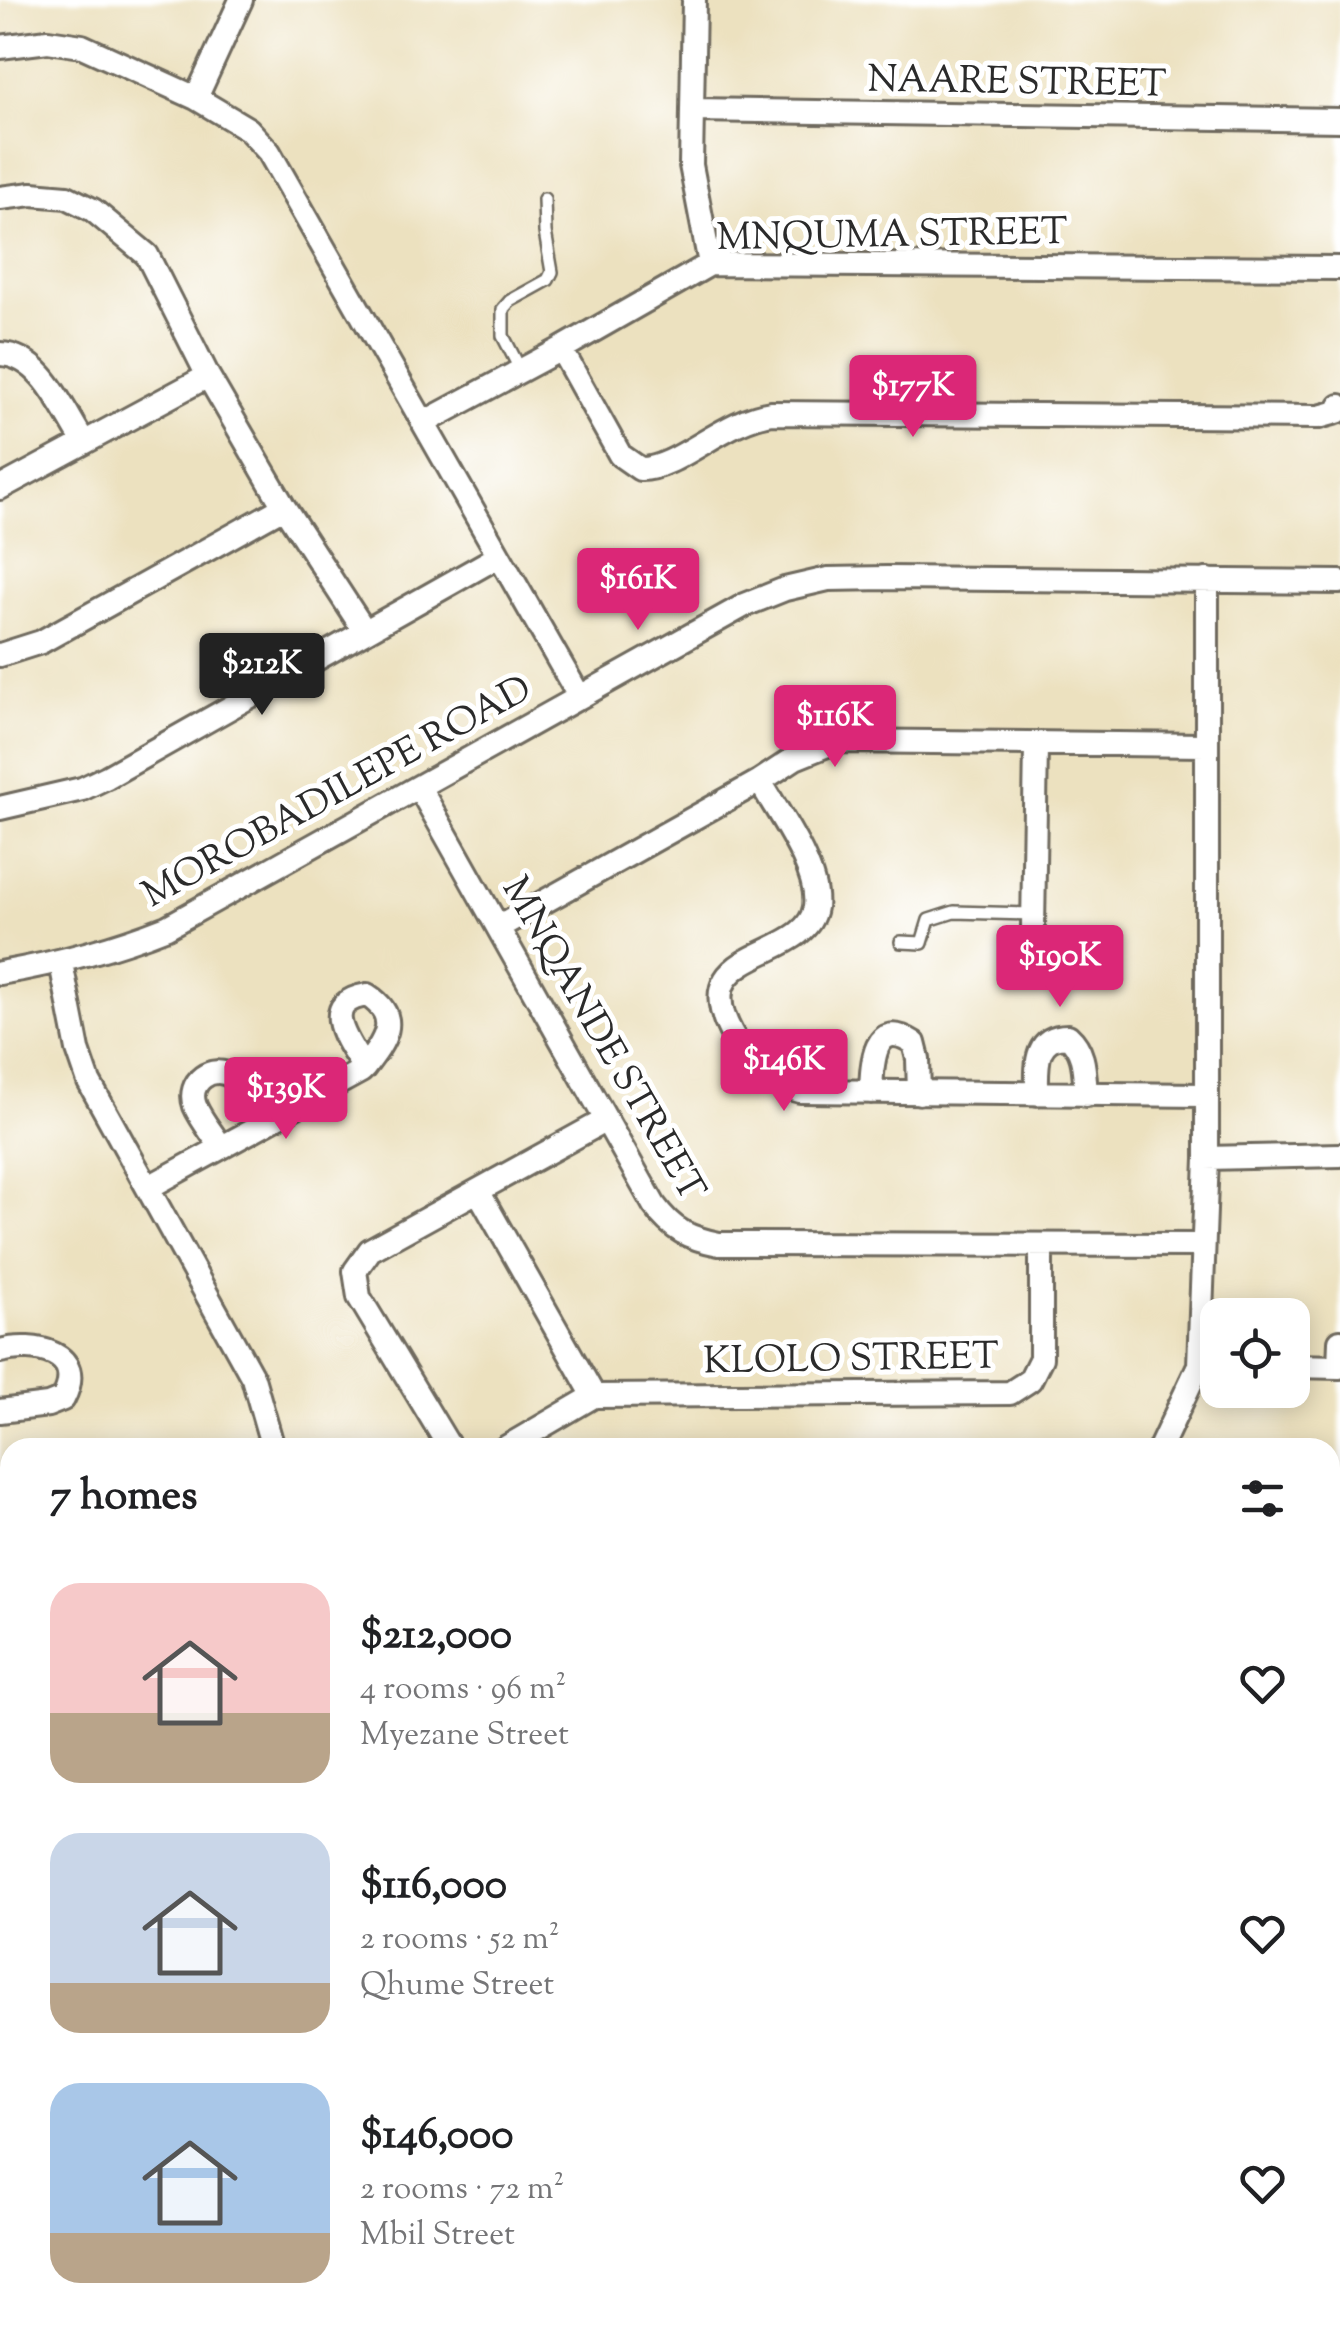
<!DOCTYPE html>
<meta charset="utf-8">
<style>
:root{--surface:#fff;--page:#f2f2f2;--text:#202124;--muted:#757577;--accent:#db2777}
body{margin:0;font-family:"Sorts Mill Goudy",serif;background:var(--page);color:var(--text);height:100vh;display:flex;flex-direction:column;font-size:38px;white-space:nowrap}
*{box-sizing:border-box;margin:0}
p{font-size:32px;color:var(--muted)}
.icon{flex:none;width:55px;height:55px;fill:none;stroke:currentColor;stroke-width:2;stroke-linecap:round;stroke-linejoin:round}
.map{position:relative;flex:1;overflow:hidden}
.drawer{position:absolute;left:0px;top:1438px;width:1340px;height:892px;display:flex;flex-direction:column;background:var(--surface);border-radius:30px 30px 0 0;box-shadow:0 5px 25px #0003}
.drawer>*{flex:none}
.tools{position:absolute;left:1200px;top:1298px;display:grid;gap:20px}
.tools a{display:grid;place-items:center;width:110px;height:110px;border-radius:20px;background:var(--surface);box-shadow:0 5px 25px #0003;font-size:50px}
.price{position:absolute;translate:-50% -85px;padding:0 22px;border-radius:10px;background:var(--accent);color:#fff;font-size:32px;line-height:65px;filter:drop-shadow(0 2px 5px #0008)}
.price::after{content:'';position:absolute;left:50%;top:60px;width:30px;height:22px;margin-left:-15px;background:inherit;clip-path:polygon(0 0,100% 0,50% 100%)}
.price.active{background:#222;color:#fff}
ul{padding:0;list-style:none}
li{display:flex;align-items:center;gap:30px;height:250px;padding:0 50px}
li span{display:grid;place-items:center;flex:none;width:280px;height:200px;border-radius:30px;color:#555}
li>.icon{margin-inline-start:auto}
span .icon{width:120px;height:120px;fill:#fffc;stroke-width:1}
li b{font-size:42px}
h2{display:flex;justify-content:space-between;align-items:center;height:120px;padding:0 50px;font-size:42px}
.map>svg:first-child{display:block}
.built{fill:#f7d1c6}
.green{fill:#bad277;stroke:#727e51;stroke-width:2.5}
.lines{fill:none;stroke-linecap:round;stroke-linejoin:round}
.lane-casing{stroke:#6f6b5f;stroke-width:16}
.street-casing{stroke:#6f6b5f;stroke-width:28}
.secondary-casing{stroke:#6f6b5f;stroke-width:35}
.lane{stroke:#fff;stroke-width:11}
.street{stroke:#fff;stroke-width:22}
.secondary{stroke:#ffe4c6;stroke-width:30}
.labels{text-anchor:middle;stroke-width:10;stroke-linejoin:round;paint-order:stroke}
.street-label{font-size:38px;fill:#2b2b2b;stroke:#fff}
</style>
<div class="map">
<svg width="1340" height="2328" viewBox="0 0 1340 2328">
<rect width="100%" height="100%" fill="#fff"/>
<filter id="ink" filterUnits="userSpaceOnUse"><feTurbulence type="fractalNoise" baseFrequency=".01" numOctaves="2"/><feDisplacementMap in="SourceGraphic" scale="20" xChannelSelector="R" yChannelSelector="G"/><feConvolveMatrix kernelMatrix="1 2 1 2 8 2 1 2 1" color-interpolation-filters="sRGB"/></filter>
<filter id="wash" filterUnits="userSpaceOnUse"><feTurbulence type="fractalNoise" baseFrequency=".0048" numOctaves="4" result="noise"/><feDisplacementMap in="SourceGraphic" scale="40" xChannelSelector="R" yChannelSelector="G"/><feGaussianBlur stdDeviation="2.25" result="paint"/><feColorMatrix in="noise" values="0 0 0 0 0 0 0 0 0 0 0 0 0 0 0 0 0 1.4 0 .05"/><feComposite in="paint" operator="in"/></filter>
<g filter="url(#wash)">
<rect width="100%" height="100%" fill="#ece1bf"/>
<path class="built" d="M10,1584V2268L0,2269V1586Z"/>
<path class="green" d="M10,1595V2058L0,2060V1598Z"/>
</g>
<g filter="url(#ink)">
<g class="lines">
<g class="lane-casing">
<path id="lane" d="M521,371L503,336V309L510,301L548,280L552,272L545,232L544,199
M901,942L922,943L929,920L954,912L1033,914"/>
</g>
<g class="street-casing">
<path id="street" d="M694,0L691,165L710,264
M0,47L48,41L82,46L196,98L248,129L269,152L579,696
M196,98L241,0
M694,110L1340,120
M0,198L32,194L67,197L93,210L147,255L208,376L284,507L364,630
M561,349L620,455L640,469C677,470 724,419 772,413L1319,417L1337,412L1340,406
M0,354C42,355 63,410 84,442
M425,422L561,349L710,264L1340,268
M0,488L208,376
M0,655L41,642L284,507
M760,781C778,814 820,870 815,907C807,964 676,944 736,1041C754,1070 767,1083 800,1091L1204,1095
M419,787L654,1205C673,1231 689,1238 719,1244L1203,1245
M0,808L82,789L107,777L499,556
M499,927L760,781L795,758L837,741L1205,745
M1033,927L1036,746
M61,963L78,1050L89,1082L253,1378L273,1448
M0,973C58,963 112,949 167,927L745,605L785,589L828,579L887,578L1340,582
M871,1092C872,1065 873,1016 914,1043L918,1059L919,1093
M1037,1094C1037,1067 1033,1036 1068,1036C1086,1052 1084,1073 1086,1095
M221,1147C213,1134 201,1120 195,1106C186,1082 212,1063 233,1077C247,1087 255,1109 264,1124
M1207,1158L1340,1155
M149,1187L361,1071L364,1068C384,1042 403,1018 367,995C317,1003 348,1042 364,1068
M478,1191L594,1396
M0,1351C34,1342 88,1352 63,1399L48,1405L0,1411
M1292,1366L1340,1367
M1339,1367L1340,1341
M450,1448L359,1297L355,1271L370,1250L606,1120
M505,1448L594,1396L1010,1393L1030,1380L1041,1358V1245
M1160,1448L1199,1365L1207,1158V580
M0,1565L10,1563
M1330,1580H1340
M1330,1736L1340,1738
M1330,1796H1340
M1330,1939L1340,1935
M367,2320L369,2328
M972,2320L974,2328
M1135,2320L1142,2328
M1309,2320L1313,2328
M1005,2328L1051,2320"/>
</g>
<g class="secondary-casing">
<path id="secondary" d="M1330,2055L1340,2051
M0,2298L10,2297"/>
</g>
<use href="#lane" class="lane"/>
<use href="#street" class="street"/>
<use href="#secondary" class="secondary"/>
</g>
</g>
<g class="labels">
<g class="street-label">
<text transform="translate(1017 80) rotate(1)" y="13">NAARE STREET</text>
<text transform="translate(892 233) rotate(-1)" y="13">MNQUMA STREET</text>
<text transform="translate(336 790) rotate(-29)" y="13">MOROBADILEPE ROAD</text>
<text transform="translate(605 1038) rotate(60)" y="13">MNQANDE STREET</text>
<text transform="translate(851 1357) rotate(-1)" y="13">KLOLO STREET</text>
</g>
</g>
</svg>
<div class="tools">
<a><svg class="icon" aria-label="locate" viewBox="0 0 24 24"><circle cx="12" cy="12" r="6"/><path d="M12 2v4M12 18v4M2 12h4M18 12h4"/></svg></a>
</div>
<b class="price" style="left:913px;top:440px">$177K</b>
<b class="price" style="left:638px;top:633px">$161K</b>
<b class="price active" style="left:262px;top:718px">$212K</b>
<b class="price" style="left:835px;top:770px">$116K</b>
<b class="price" style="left:1060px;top:1010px">$190K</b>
<b class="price" style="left:784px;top:1114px">$146K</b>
<b class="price" style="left:286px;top:1142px">$139K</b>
<section class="drawer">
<h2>7 homes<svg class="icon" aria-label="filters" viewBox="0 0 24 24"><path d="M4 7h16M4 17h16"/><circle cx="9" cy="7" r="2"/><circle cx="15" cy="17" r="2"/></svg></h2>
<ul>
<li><span style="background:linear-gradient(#f6c9c9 65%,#b9a48a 0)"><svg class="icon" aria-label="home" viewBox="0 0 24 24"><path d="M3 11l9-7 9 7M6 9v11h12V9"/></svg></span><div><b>$212,000</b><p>4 rooms · 96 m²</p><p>Myezane Street</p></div><svg class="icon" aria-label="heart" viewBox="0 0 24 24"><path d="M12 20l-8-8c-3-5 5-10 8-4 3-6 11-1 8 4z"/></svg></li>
<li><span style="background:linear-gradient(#c9d6e8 75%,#b9a48a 0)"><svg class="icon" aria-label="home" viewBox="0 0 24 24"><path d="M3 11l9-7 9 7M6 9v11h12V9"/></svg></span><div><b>$116,000</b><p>2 rooms · 52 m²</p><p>Qhume Street</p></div><svg class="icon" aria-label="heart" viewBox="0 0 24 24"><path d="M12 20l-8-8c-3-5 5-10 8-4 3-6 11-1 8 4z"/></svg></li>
<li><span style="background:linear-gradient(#a9c7e8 75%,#b9a48a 0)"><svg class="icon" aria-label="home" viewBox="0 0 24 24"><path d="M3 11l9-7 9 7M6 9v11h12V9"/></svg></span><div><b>$146,000</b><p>2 rooms · 72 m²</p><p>Mbil Street</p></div><svg class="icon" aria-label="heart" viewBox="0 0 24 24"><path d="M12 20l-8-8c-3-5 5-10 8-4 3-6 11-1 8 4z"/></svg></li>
</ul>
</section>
</div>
